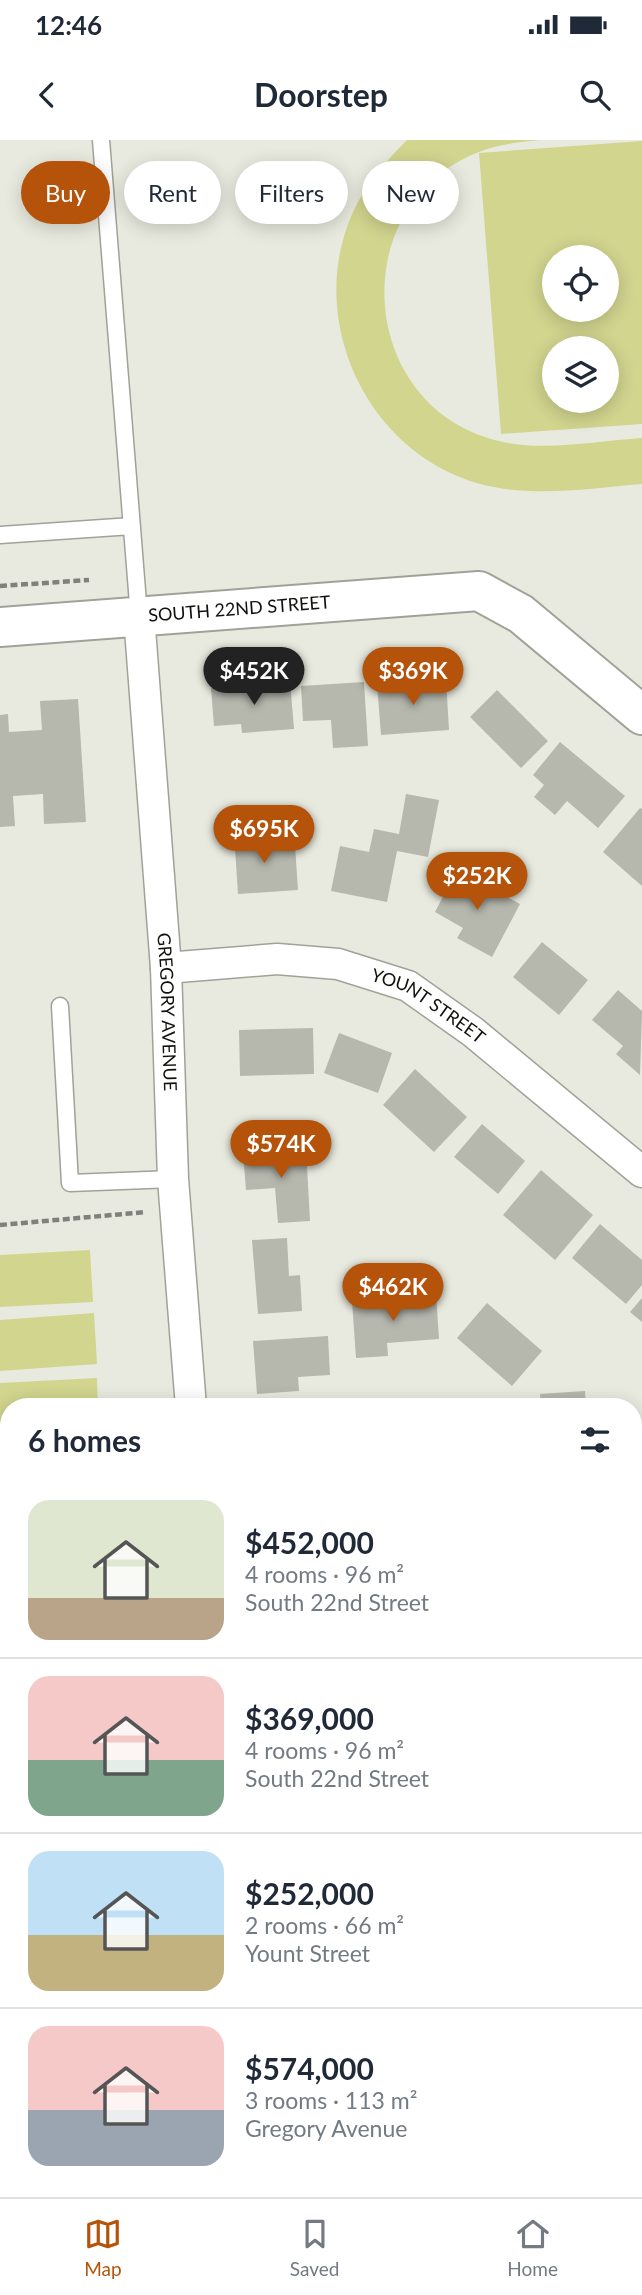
<!DOCTYPE html>
<meta charset="utf-8">
<style>
:root{--surface:#fff;--page:#f6f6f7;--text:#1f2937;--muted:#747a83;--line:#e0e1e3;--accent:#b45309}
body{margin:0;font-family:Lato,sans-serif;background:var(--page);color:var(--text);height:100vh;display:flex;flex-direction:column;font-size:26px;white-space:nowrap}
*{box-sizing:border-box;margin:0}
p{font-size:23px;color:var(--muted)}
.icon{flex:none;width:38px;height:38px;fill:none;stroke:currentColor;stroke-width:2;stroke-linecap:round;stroke-linejoin:round}
.map{position:relative;flex:1;overflow:hidden}
.panel{position:absolute;left:0px;top:1258px;width:642px;height:800px;display:flex;flex-direction:column;background:var(--surface);border-radius:28px 28px 0 0;box-shadow:0 4px 18px #0003}
.panel>*{flex:none}
.top-card{position:absolute;left:21px;top:21px;width:600px;height:63px;display:flex;gap:14px}
.tools{position:absolute;left:542px;top:105px;display:grid;gap:14px}
.tools a{display:grid;place-items:center;width:77px;height:77px;border-radius:50%;background:var(--surface);box-shadow:0 4px 18px #0003;font-size:35px}
.price{position:absolute;translate:-50% -60px;padding:0 16px;border-radius:24px;background:var(--accent);color:#fff;font-size:23px;line-height:46px;filter:drop-shadow(0 2px 4px #0008)}
.price::after{content:'';position:absolute;left:50%;top:42px;width:21px;height:16px;margin-left:-10px;background:inherit;clip-path:polygon(0 0,100% 0,50% 100%)}
.price.current{background:#222;color:#fff}
ul{padding:0;list-style:none}
li{display:flex;align-items:center;gap:21px;height:175px;padding:0 28px}
li+li{border-top:2px solid var(--line)}
li span{display:grid;place-items:center;flex:none;width:196px;height:140px;border-radius:21px;color:#555}
li>.icon{margin-inline-start:auto}
span .icon{width:84px;height:84px;fill:#fffc;stroke-width:1}
li b{font-size:30px}
h2{display:flex;justify-content:space-between;align-items:center;height:84px;padding:0 28px;font-size:30px}
.chip{padding:0 24px;border-radius:32px;background:var(--surface);box-shadow:0 4px 18px #0003;font-size:24px;line-height:63px}
.chip.current{background:var(--accent);color:#fff}
.status{display:flex;justify-content:space-between;align-items:center;height:49px;padding:0 35px;background:var(--surface);direction:ltr}
.status svg{height:19px;fill:currentColor}
header{display:flex;justify-content:space-between;align-items:center;height:91px;padding:0 28px;background:var(--surface);font-size:32px;font-weight:700}
.tab-bar{display:flex;justify-content:space-around;align-items:center;height:98px;border-top:2px solid var(--line);background:var(--surface);font-size:19px;color:var(--muted)}
.tab-bar a{display:grid;justify-items:center;gap:4px}
.tab-bar .current{color:var(--accent)}
.map>svg:first-child{display:block}
.green{fill:#d2d58e;fill-rule:evenodd}
.building{fill:#b6b7ad}
.lines{fill:none;stroke-linecap:round;stroke-linejoin:round}
.service-casing{stroke:#a1a297;stroke-width:19}
.minor-casing{stroke:#a1a297;stroke-width:33}
.tertiary-casing{stroke:#a1a297;stroke-width:42}
.path{stroke:#80817a;stroke-width:4.5;stroke-dasharray:7 3.5;stroke-linecap:butt}
.service{stroke:#fff;stroke-width:16}
.minor{stroke:#fff;stroke-width:30}
.tertiary{stroke:#fff;stroke-width:38}
.labels{text-anchor:middle;stroke-width:5;stroke-linejoin:round;paint-order:stroke}
.street-label{font-size:18px;fill:#11110e;stroke:#f7f8ed}
</style>
<div class="status"><b>12:46</b><svg viewBox="0 0 49 12"><path d="M0 12V9h3v3zM5 12V6h3v6zM10 12V3h3v9zM15 12V0h3v12zM26 1h20v11H26zM47 4h2v5h-2z"/></svg></div>
<header><svg class="icon" aria-label="back" viewBox="0 0 24 24"><path d="M15 5l-7 7 7 7"/></svg>Doorstep<svg class="icon" aria-label="search" viewBox="0 0 24 24"><circle cx="10" cy="10" r="6"/><path d="M15 15l6 6"/></svg></header>
<div class="map">
<svg width="642" height="2057" viewBox="0 0 642 2057">
<rect width="100%" height="100%" fill="#e9eadf"/>
<path class="green" d="M407,0H541C520,2 499,4 479,12C343,64 357,268 499,301C544,312 596,301 642,298V344C581,349 516,361 457,336C358,294 308,171 353,72C366,44 385,22 407,0Z
M642,1V284L501,294L479,13ZM555,117H607V170H555ZM607,208V261H555V208Z
M90,1110L93,1162L0,1167V1115Z
M94,1173L97,1224L0,1231V1180Z
M97,1238L98,1267H9V1295H0V1243Z
M9,1307V1360H0V1308Z
M0,1375H9V1425H0Z
M9,1856V2049H134L129,2057H0V1857Z"/>
<path class="building" d="M446,539L449,590L381,595L377,544Z
M290,541L294,589L242,593L241,584L214,586L211,548Z
M364,542L368,606L333,608L331,580L303,581L301,546Z
M497,550L548,601L521,628L470,577Z
M78,559L86,682L44,684L43,654L13,656L15,686L0,687V575L8,574L9,592L42,590L40,561Z
M560,602L625,656L598,688L567,661L555,675L534,657L544,645L533,635Z
M406,654L439,660L428,717L397,711L387,762L331,751L340,706L369,712L374,689L399,694Z
M640,668L642,669V746L603,712Z
M265,691V707L295,705L298,750L238,754L234,693Z
M457,730L520,764L492,817L457,798L463,788L435,772Z
M542,802L588,840L559,875L513,837Z
M618,850L642,871L640,935L616,914L623,906L592,880Z
M313,888L314,934L240,936L239,890Z
M339,893L392,913L378,953L324,933Z
M415,929L467,977L434,1012L383,965Z
M482,984L525,1021L498,1054L454,1017Z
M306,1008L310,1081L278,1083L275,1048L246,1050L243,1012Z
M541,1030L593,1075L555,1120L503,1075Z
M600,1084L642,1120V1145L626,1164L572,1118Z
M287,1098L289,1136L300,1135L302,1171L258,1174L252,1100Z
M436,1154L439,1199L387,1203L388,1216L356,1218L352,1161Z
M642,1158V1182L630,1172Z
M487,1163L542,1211L512,1246L457,1198Z
M328,1196L330,1235L298,1237L299,1251L257,1254L253,1201Z
M585,1251L586,1267H541L540,1254Z
M640,1429L642,1431V1469L634,1462V1436Z
M634,1487L642,1493V1546L634,1559Z
M642,1954V2050L634,2051V1955Z
M317,2049H633V2051L567,2057H317Z"/>
<g class="lines">
<g class="service-casing">
<path id="service" d="M101,0L139,476
M0,395L132,386
M60,866L70,1043L173,1039
M634,1769L642,1758
M634,1889L642,1896
M293,2049V2057"/>
</g>
<g class="minor-casing">
<g id="minor">
<path id="s1" d="M139,476L166,828L173,1039L191,1267"/>
<path id="s2" d="M166,828L277,819L338,824L408,846L473,892L642,1032"/>
<path d="M634,1660L642,1648"/>
<path d="M245,2049V2057"/>
</g>
</g>
<g class="tertiary-casing">
<g id="tertiary">
<path id="s3" d="M0,487L479,451L521,474L642,575"/>
</g>
</g>
<path class="path" d="M0,446L89,440
M0,1085L146,1072
M0,1454L9,1453"/>
<use href="#service" class="service"/>
<use href="#minor" class="minor"/>
<use href="#tertiary" class="tertiary"/>
</g>
<g class="labels">
<g class="street-label">
<text dy="6" stroke="none"><textPath href="#s3" startOffset="240">SOUTH 22ND STREET</textPath></text>
<text dy="6" stroke="none"><textPath href="#s2" startOffset="273">YOUNT STREET</textPath></text>
<text dy="6" stroke="none"><textPath href="#s1" startOffset="397">GREGORY AVENUE</textPath></text>
</g>
</g>
</svg>
<div class="tools">
<a><svg class="icon" aria-label="locate" viewBox="0 0 24 24"><circle cx="12" cy="12" r="6"/><path d="M12 2v4M12 18v4M2 12h4M18 12h4"/></svg></a>
<a><svg class="icon" aria-label="layers" viewBox="0 0 24 24"><path d="M12 4l9 5-9 5-9-5zM3 14l9 5 9-5"/></svg></a>
</div>
<b class="price current" style="left:254px;top:567px">$452K</b>
<b class="price" style="left:413px;top:567px">$369K</b>
<b class="price" style="left:264px;top:725px">$695K</b>
<b class="price" style="left:477px;top:772px">$252K</b>
<b class="price" style="left:281px;top:1040px">$574K</b>
<b class="price" style="left:393px;top:1183px">$462K</b>
<div class="top-card">
<a class="chip current">Buy</a>
<a class="chip">Rent</a>
<a class="chip">Filters</a>
<a class="chip">New</a>
</div>
<section class="panel">
<h2>6 homes<svg class="icon" aria-label="filters" viewBox="0 0 24 24"><path d="M4 7h16M4 17h16"/><circle cx="9" cy="7" r="2"/><circle cx="15" cy="17" r="2"/></svg></h2>
<ul>
<li><span style="background:linear-gradient(#dfe7d0 70%,#b9a48a 0)"><svg class="icon" aria-label="home" viewBox="0 0 24 24"><path d="M3 11l9-7 9 7M6 9v11h12V9"/></svg></span><div><b>$452,000</b><p>4 rooms · 96 m²</p><p>South 22nd Street</p></div></li>
<li><span style="background:linear-gradient(#f6c9c9 60%,#7fa58c 0)"><svg class="icon" aria-label="home" viewBox="0 0 24 24"><path d="M3 11l9-7 9 7M6 9v11h12V9"/></svg></span><div><b>$369,000</b><p>4 rooms · 96 m²</p><p>South 22nd Street</p></div></li>
<li><span style="background:linear-gradient(#bfe0f5 60%,#c2b280 0)"><svg class="icon" aria-label="home" viewBox="0 0 24 24"><path d="M3 11l9-7 9 7M6 9v11h12V9"/></svg></span><div><b>$252,000</b><p>2 rooms · 66 m²</p><p>Yount Street</p></div></li>
<li><span style="background:linear-gradient(#f6c9c9 60%,#9aa5b1 0)"><svg class="icon" aria-label="home" viewBox="0 0 24 24"><path d="M3 11l9-7 9 7M6 9v11h12V9"/></svg></span><div><b>$574,000</b><p>3 rooms · 113 m²</p><p>Gregory Avenue</p></div></li>
</ul>
</section>
</div>
<nav class="tab-bar">
<a class="current"><svg class="icon" aria-label="map" viewBox="0 0 24 24"><path d="M3 6l6-2 6 2 6-2v14l-6 2-6-2-6 2zM9 4v14M15 6v14"/></svg>Map</a>
<a><svg class="icon" aria-label="saved" viewBox="0 0 24 24"><path d="M7 4h10v16l-5-4-5 4z"/></svg>Saved</a>
<a><svg class="icon" aria-label="home" viewBox="0 0 24 24"><path d="M3 11l9-7 9 7M6 9v11h12V9"/></svg>Home</a>
</nav>
